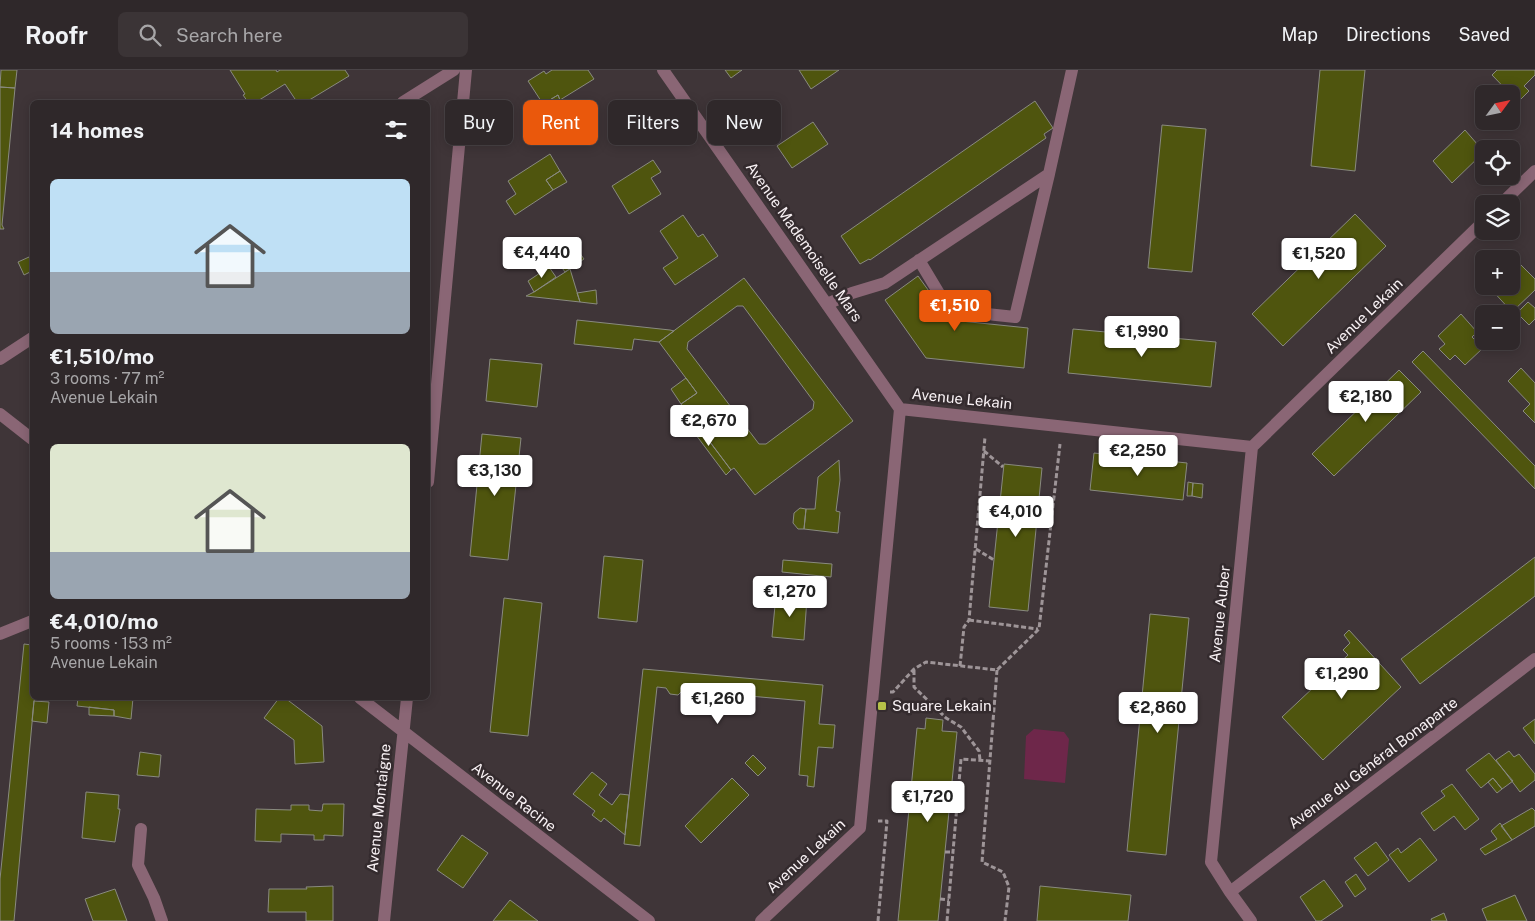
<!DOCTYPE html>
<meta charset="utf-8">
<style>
:root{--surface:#2f282a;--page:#3b3436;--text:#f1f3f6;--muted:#a7a6a8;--line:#4a4447;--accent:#ea580c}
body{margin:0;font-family:"Public Sans",sans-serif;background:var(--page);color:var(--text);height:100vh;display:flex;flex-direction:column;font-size:19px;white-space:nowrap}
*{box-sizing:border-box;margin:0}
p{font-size:16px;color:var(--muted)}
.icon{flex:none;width:28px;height:28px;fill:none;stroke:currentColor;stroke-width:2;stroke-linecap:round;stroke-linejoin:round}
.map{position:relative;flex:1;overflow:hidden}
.panel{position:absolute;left:30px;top:30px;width:400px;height:600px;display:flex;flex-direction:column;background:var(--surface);border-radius:8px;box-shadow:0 2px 12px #0003,0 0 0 1px var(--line)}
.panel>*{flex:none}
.hud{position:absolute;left:445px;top:30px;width:475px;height:45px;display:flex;gap:10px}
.needle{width:32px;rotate:57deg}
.controls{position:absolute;left:1475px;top:15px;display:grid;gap:10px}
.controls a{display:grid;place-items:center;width:45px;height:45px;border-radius:8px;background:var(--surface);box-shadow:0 2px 12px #0003,0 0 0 1px var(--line);font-size:25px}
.price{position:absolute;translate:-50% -42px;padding:0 11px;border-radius:5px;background:#fff;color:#222;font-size:16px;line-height:32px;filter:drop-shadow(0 1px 2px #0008)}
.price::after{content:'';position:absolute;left:50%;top:30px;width:15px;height:11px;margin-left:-8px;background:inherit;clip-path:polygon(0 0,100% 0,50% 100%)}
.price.selected{background:var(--accent);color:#fff}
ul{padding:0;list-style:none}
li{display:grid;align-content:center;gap:10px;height:265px;padding:0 20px}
li span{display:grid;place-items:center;height:155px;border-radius:8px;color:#555}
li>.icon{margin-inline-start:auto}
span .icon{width:90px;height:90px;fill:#fffc;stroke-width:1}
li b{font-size:21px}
h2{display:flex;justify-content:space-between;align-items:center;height:60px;padding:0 20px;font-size:21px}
.pill{padding:0 18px;border-radius:8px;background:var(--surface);box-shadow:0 2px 12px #0003,0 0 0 1px var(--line);font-size:18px;line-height:45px}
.pill.selected{background:var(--accent);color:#fff}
header{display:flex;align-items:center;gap:30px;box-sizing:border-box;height:70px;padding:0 25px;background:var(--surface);border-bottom:1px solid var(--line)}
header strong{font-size:24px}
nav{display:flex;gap:28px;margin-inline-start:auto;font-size:18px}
.search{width:350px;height:45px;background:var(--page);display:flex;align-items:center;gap:12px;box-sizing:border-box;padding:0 18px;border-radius:8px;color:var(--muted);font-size:19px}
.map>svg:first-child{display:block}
.green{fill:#6e274a}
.building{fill:#4f550e;stroke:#898a80;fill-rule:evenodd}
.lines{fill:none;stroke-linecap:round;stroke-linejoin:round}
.path{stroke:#9e9598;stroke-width:3;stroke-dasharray:5 2.5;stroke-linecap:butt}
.service{stroke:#8a6675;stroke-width:12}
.minor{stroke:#8a6675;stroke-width:12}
.poi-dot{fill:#b6c148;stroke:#342b2e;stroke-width:2}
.labels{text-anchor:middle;stroke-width:5;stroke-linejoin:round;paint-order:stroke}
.street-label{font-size:15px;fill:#f8f1f4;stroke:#342b2e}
.poi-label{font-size:15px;fill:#f8f1f4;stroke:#342b2e;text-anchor:start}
</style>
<header>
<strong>Roofr</strong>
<div class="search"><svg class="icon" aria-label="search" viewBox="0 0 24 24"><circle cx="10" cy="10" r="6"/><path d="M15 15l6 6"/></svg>Search here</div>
<nav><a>Map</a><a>Directions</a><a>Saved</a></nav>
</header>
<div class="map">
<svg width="1535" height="851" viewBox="0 0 1535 851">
<rect width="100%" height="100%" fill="#3f3538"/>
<path class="green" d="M1034,659L1064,662L1069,669L1065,713L1024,709L1026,666Z"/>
<path class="building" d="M1,0H17L15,18L0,17Z
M230,0H276L277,2L280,0H345L349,6L306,32H297L285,14L256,32H248L243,25L245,24Z
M552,0H588L594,9L560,30L558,25L543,34L528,11L544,1L546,4Z
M725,0H742L731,8Z
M799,0H839L811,19Z
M1320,0H1365L1355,101L1311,96Z
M1497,0H1535V5L1524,16L1529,21L1518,32L1492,5Z
M0,17L15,18L2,155L4,159H0Z
M558,25L560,30L546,39L543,34Z
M1035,31L1053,58L1044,64L1046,68L870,190L869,189L860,194L841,166Z
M813,52L828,74L792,98L777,76Z
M1162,55L1206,59L1192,202L1148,198Z
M1465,60L1484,82L1452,113L1433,91Z
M550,84L560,101L546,110L553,120L515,145L506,131L516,124L508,111Z
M653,90L661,102L651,108L661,124L629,144L612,116Z
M560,101L567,112L553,120L546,110Z
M1355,144L1386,176L1283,276L1252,244Z
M683,145L698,167L703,164L718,186L675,215L663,198L678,188L660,161Z
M579,182L584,189L565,202L560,195Z
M29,187L32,194V201L24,205L18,192Z
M1518,192L1535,209V220L1512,242L1490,218L1492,216H1511V195L1512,197Z
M549,197L556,207L534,222L528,211Z
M570,199L580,232L526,226L534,222Z
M918,206L947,246L951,250L1028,258L1024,298L926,288L885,230Z
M744,208L853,351L755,425L734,398L731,400L681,334L697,323L659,272ZM737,236H743L814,332L813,339L766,374H759L687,279L688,272Z
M596,220L597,234L580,232L577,223Z
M1528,232L1535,238V249L1529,255L1517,243Z
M1461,244L1477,262L1472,267L1483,278L1465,295L1455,285L1450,290L1439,279L1445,274L1438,266Z
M577,250L670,260L674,261L659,272L634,269L632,280L574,274Z
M1073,259L1216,272L1211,317L1068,303Z
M1423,281L1535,396V419L1412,292Z
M490,289L542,294L537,337L486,331Z
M1521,298L1535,313V353L1523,341L1530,334L1508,311Z
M1399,300L1421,322L1334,406L1312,384Z
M686,308L697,323L681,334L671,319Z
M693,349L731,400L726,405L687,353Z
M482,364L521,368L508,490L470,486Z
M1094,383L1187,393L1183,430L1090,420Z
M839,390L840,410L836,441L840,442L838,463L804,459L806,439H815L818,407Z
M1004,394L1042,398L1028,541L989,537Z
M1188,412L1193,413L1192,426H1187Z
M1193,413L1203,414L1202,428L1192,426Z
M800,438L806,439L804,459H798L793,453L794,443Z
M604,486L643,490L637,552L598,548Z
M1535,487V526L1420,614L1401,589Z
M783,490L832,494L831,507L782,502Z
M776,525L807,528L804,570L772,567Z
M504,528L542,533L528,666L490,662Z
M1150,544L1189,548L1166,785L1127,781Z
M1349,560L1401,617L1323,690L1282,647L1348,585L1343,580L1350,573L1344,565Z
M24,574L32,575V628H35L34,631L14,851H0V809Z
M643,599L823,615L819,654L835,655L833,678L818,677L814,717L807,716L808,706L799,705L805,631L683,620L678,625L670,624L666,618L657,617L640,776L624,774Z
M78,628H133L131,649L114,646V640L77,636Z
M279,628H285L322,656L324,692L295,694L294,670L264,648Z
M34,631L49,632L47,653L32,651Z
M89,637L114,640V646L89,645Z
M926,648L943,650L942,661L957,662L938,851H898L917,658L925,659Z
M1535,649V674L1523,658Z
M1509,681L1514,687L1519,684L1535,704V710L1520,722L1496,690Z
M140,682L161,685L159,707L137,705Z
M1489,683L1513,711L1502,719L1493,708L1481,718L1466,700Z
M753,685L766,698L758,706L745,693Z
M592,702L607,714L599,725L612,735L620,724L629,725L625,765L604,748L601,752L592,745L595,741L573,724Z
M732,708L749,725L701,773L685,756Z
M1493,708L1502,719L1497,723L1488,712Z
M1452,714L1479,749L1465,760L1454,746L1434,761L1421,743L1445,726L1441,721Z
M86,722L119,725L118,739H120L115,772L82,768Z
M323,734H344L343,766L324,765V770H314V765L281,764V772L255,771L256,739L291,740V735H309V740L322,741Z
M1532,738L1535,741V756L1512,770L1501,756Z
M1500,753L1512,770L1485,785L1480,779L1497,769L1491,761Z
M462,765L488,783L463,818L437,800Z
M1420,768L1437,790L1409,812L1389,785L1398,778L1401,783Z
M1376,772L1389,790L1368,806L1354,788Z
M1356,804L1366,819L1355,827L1345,812Z
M1324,810L1343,836L1321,851H1316L1300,827Z
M333,816V851H306V842H268L269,819H307L306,817Z
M1040,816L1131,825L1128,851H1037Z
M115,819L127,851H93L85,829Z
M1515,825L1527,851H1487L1482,839Z
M510,830L538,851H493Z
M1444,843L1447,851H1432L1431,849Z"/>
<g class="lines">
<path class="path" d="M984,381L1003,397
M980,431L999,445
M976,479L994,490
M969,550L1038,559
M960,596L964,557L969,550L985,367
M914,600V617L946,648L961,657L979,681L980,690
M997,600L982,792L1003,802L1009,817L1005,851
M890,622H893L914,599L926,592L997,600L1039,559L1060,374
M950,734L957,735
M945,782H953
M940,829L949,830
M878,851L887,751H878
M947,851L961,689L990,691"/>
<path class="service" d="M919,190L949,240L1015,247L1049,104
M827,234L852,223L885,213L1049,104L1072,0
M141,759L138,795L154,828L162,851"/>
<path class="minor" d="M663,0L900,339
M403,32L454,0
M1501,134L1535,101
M0,289L32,268
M900,339L1252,377L1484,151
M0,344L32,369
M428,412L466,0
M0,564L32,551
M360,628L649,851
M1230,822L1535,589
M384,851L407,628
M761,851L860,758L900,339
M1251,851L1230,822L1211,792L1252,377"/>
</g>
<rect class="poi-dot" x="877" y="631" width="10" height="10" rx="2.5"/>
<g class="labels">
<g class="street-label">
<text transform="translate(804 172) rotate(55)" y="5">Avenue Mademoiselle Mars</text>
<text transform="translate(1364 246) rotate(-44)" y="5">Avenue Lekain</text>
<text transform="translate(962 329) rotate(6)" y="5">Avenue Lekain</text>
<text transform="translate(1220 544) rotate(-84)" y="5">Avenue Auber</text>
<text transform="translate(1373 693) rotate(-37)" y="5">Avenue du Général Bonaparte</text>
<text transform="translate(514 727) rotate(38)" y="5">Avenue Racine</text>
<text transform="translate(379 738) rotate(-84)" y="5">Avenue Montaigne</text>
<text transform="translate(806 786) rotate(-43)" y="5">Avenue Lekain</text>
</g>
<g class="poi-label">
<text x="892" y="641">Square Lekain</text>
</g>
</g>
</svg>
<div class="controls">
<a><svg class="needle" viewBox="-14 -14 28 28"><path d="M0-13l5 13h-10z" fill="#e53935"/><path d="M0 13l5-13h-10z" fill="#a7a6a8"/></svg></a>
<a><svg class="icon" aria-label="locate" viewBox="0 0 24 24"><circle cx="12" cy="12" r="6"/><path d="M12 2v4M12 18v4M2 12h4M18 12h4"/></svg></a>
<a><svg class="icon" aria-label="layers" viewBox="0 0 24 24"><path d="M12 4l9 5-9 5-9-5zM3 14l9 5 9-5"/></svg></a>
<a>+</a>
<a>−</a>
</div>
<b class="price" style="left:542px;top:209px">€4,440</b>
<b class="price" style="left:1319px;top:210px">€1,520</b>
<b class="price selected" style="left:955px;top:262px">€1,510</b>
<b class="price" style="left:1142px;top:288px">€1,990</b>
<b class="price" style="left:1366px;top:353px">€2,180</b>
<b class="price" style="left:709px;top:377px">€2,670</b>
<b class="price" style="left:1138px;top:407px">€2,250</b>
<b class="price" style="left:495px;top:427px">€3,130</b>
<b class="price" style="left:1016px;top:468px">€4,010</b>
<b class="price" style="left:790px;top:548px">€1,270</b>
<b class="price" style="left:1342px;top:630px">€1,290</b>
<b class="price" style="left:718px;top:655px">€1,260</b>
<b class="price" style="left:1158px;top:664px">€2,860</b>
<b class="price" style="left:928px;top:753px">€1,720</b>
<div class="hud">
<a class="pill">Buy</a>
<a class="pill selected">Rent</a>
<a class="pill">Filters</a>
<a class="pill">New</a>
</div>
<section class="panel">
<h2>14 homes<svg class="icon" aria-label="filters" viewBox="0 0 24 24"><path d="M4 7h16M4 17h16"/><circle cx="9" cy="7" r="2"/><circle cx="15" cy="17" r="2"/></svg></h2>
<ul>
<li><span style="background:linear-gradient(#bfe0f5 60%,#9aa5b1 0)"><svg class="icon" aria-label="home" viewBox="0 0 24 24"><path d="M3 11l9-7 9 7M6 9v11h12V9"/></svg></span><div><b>€1,510/mo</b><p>3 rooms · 77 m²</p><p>Avenue Lekain</p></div></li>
<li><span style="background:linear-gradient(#dfe7d0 70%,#9aa5b1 0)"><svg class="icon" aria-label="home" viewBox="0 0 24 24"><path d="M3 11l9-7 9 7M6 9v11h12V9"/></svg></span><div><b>€4,010/mo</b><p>5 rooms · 153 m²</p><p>Avenue Lekain</p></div></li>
</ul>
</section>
</div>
